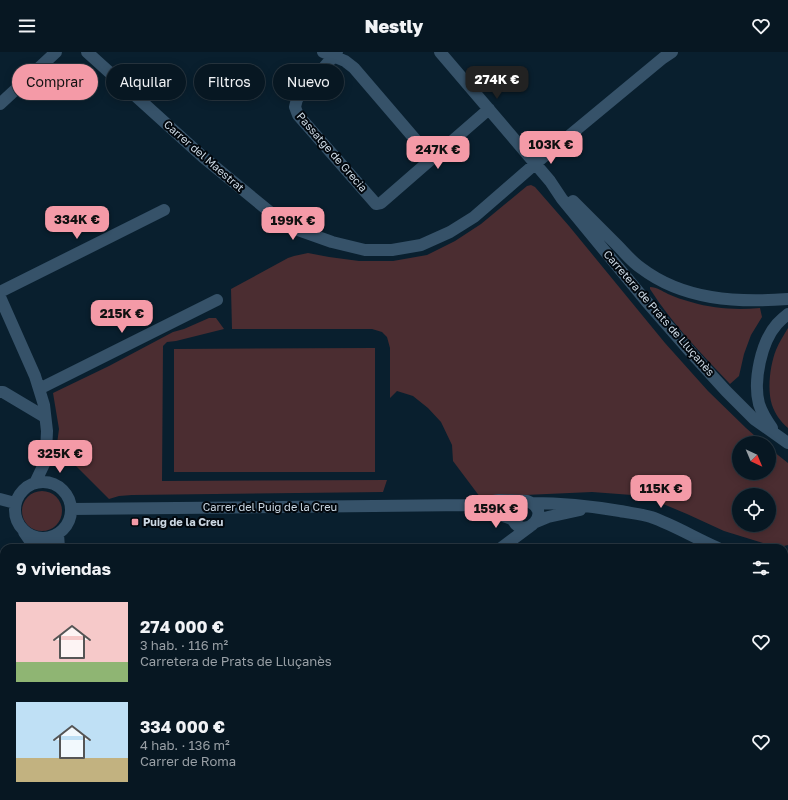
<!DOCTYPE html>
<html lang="es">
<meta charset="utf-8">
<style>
:root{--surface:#071722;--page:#15242f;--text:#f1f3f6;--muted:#989fa5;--line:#283640;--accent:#f49aa7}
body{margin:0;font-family:"Golos Text",sans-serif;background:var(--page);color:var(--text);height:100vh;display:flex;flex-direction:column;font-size:15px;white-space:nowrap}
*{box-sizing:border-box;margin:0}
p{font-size:13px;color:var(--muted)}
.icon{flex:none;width:22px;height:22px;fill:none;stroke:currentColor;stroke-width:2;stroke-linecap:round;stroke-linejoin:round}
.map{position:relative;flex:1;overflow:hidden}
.details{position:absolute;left:0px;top:492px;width:788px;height:256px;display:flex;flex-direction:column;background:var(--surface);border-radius:12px 12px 0 0;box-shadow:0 2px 10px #0003,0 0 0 1px var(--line)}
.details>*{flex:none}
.banner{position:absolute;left:12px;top:12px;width:400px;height:36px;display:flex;gap:8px}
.needle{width:26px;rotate:136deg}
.tools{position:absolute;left:732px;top:384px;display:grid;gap:8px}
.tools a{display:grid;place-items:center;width:44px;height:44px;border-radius:50%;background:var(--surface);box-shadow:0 2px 10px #0003,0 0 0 1px var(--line);font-size:20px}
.price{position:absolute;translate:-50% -34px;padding:0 9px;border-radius:8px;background:var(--accent);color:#111;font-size:13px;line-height:26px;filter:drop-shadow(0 1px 2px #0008)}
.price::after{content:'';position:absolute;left:50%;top:24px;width:12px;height:9px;margin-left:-6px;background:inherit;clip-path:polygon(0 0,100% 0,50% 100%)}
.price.on{background:#222;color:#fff}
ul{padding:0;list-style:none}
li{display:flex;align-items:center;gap:12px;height:100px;padding:0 16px}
li span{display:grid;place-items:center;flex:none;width:112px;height:80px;border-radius:0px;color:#555}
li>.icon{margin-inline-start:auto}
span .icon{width:48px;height:48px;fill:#fffc;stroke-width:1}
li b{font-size:17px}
h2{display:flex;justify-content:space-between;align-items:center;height:48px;padding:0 16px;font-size:17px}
.pill{padding:0 14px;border-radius:18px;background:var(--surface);box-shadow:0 2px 10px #0003,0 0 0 1px var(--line);font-size:14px;line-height:36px}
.pill.on{background:var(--accent);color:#111}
header{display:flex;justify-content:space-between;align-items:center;height:52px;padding:0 16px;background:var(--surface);font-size:18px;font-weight:800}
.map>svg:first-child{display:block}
.green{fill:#4b2d31;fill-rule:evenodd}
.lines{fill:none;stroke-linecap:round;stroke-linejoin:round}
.minor{stroke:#365269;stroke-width:12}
.poi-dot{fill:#f49aa7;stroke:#02080e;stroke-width:1.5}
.labels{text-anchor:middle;stroke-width:4;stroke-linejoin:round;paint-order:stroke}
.street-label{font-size:11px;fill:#cbd7e2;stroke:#02080e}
.poi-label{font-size:11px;font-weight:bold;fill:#cbd7e2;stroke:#02080e;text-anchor:start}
</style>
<header><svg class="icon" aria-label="menu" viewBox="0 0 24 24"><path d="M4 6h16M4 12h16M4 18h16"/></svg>Nestly<svg class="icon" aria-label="heart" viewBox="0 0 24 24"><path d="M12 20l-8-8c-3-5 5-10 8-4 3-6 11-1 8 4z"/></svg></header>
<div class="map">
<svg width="788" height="748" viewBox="0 0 788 748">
<rect width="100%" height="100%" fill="#091f2e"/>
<path class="green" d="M531,133L535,135L569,174L665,291L708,339L746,376L763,391H739V421H769V396L788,411V493L784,494L763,491L724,479L687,462L656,449L632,443L592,440L480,445L453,409L452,393L441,370L428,356L413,344L397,339L390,346V296L387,285L382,280L372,277H232L231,237L288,206L294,204L308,201L329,205L359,209H393L427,203L455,189L481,172L527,134ZM739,443H769V473H739Z
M650,235C657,235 662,239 668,242C675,245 683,248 691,250C714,257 737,258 760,256L762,265L751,283L744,302L739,324L730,332C701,301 673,273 650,237Z
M209,266H216L224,277L176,289L167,290L163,294L162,429L387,428L383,440L132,443L119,444L109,447L59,397L57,392L59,377L53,341L109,314L173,280L184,277Z
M788,276V376C781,370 775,362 772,353C767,338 770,313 776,298C779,290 784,283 788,276Z
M375,296V420H174V297Z
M22 459a20 20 0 1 1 40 0a20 20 0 1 1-40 0Z
M0,563L4,567V656L0,652Z"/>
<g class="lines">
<path class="minor" d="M87,0L203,105L287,174L332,190L365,198H392L421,193L450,180L474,165L535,112L663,6L672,0
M323,0L345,9L354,16L432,107
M337,0L297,47L295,55L298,63L376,152L381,151L489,57
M440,0L550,129L562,147L646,249L694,304L726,339L754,367L788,391
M0,52L56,0
M573,149C588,164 602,178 617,193C625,201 632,210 641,216C683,248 737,251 788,247
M0,240L164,158
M0,245L35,324L44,353L47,379L46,401L45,410L35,431
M39,337L217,248
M0,340H3L45,365
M772,376C767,369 762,361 759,352C753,329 761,290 777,272C780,269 784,265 788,262
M15 458a28 28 0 1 1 56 0a28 28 0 1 1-56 0Z
M0,447L15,451
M532,451C561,451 591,454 620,459C630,461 641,462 651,465C674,473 695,486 718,496
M472,454L492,460L512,467
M71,457L469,453L499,448L527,449C555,459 524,490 513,468C509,460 515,452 523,449
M536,470L548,465L580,458
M24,480L35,496
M58,482L59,496
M501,496L532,473
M784,514L788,513
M0,705L4,701
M9,744L13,748
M106,744L110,748
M185,744L189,748
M280,744L284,748
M507,744L509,748
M569,744L571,748
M237,748L241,744
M406,748L410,744"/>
</g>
<rect class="poi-dot" x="131" y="466" width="8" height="8" rx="2"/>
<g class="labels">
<g class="street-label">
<text transform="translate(332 100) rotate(49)" y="4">Passatge de Grecia</text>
<text transform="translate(204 104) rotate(41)" y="4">Carrer del Maestrat</text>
<text transform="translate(659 261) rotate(49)" y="4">Carretera de Prats de Lluçanès</text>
<text x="270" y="459">Carrer del Puig de la Creu</text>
</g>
<g class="poi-label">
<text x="143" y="474">Puig de la Creu</text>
</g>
</g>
</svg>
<div class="tools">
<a><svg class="needle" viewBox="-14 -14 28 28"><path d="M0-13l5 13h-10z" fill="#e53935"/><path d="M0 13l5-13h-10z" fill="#989fa5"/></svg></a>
<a><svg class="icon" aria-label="locate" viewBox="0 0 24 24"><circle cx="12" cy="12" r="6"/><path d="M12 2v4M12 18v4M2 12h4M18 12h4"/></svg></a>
</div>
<b class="price on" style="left:497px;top:48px">274K €</b>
<b class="price" style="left:551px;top:113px">103K €</b>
<b class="price" style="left:438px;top:118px">247K €</b>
<b class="price" style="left:77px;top:188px">334K €</b>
<b class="price" style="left:293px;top:189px">199K €</b>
<b class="price" style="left:122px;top:282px">215K €</b>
<b class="price" style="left:60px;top:422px">325K €</b>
<b class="price" style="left:661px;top:457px">115K €</b>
<b class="price" style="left:496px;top:477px">159K €</b>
<div class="banner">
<a class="pill on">Comprar</a>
<a class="pill">Alquilar</a>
<a class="pill">Filtros</a>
<a class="pill">Nuevo</a>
</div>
<section class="details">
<h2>9 viviendas<svg class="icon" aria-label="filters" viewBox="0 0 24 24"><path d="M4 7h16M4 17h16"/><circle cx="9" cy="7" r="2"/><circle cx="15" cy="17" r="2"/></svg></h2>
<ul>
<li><span style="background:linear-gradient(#f6c9c9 75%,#8fb573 0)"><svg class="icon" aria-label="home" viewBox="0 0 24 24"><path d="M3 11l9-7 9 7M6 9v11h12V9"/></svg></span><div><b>274 000 €</b><p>3 hab. · 116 m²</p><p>Carretera de Prats de Lluçanès</p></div><svg class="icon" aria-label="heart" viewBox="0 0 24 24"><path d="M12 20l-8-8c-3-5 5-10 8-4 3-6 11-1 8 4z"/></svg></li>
<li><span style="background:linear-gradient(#bfe0f5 70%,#c2b280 0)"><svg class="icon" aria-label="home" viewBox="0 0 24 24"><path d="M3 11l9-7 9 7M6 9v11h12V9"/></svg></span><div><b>334 000 €</b><p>4 hab. · 136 m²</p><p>Carrer de Roma</p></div><svg class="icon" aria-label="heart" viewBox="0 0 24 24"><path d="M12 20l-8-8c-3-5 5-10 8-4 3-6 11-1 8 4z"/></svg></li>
</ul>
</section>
</div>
